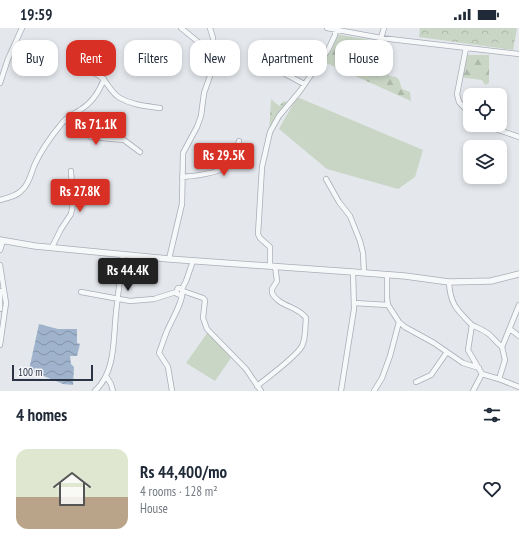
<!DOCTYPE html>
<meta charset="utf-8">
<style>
:root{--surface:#fff;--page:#f2f2f3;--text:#1f2937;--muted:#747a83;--accent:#d93025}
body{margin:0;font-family:"PT Sans Narrow",sans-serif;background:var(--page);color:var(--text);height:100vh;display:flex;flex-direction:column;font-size:15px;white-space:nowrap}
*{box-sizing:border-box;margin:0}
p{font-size:13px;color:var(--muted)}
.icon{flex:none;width:22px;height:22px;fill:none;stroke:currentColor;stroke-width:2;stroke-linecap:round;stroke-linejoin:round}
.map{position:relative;height:363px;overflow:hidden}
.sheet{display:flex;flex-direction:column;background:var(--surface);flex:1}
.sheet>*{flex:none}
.guide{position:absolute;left:12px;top:12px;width:495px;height:36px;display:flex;gap:8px}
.tools{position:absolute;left:463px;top:60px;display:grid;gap:8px}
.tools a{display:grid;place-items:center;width:44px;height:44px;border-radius:8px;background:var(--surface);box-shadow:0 2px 6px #0003;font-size:20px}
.scale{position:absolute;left:12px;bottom:10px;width:81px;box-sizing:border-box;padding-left:4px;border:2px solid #2b3445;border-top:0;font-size:11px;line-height:14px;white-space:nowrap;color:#2b3445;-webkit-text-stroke:3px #f4f6f9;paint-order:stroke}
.price{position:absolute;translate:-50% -34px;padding:0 9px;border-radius:4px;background:var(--accent);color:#fff;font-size:13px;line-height:26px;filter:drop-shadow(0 1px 2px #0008)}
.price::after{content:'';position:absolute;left:50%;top:24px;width:12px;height:9px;margin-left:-6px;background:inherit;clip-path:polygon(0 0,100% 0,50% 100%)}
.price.current{background:#222;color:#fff}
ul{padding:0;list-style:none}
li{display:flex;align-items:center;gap:12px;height:100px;padding:0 16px}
li span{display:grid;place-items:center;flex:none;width:112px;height:80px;border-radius:12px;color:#555}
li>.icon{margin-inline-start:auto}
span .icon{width:48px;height:48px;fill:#fffc;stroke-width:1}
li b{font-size:17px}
h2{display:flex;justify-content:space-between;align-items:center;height:48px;padding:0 16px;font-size:17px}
.chip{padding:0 14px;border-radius:12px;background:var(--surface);box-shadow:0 2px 6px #0003;font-size:14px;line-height:36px}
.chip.current{background:var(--accent);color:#fff}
.status{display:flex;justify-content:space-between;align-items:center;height:28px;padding:0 20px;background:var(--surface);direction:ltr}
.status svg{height:11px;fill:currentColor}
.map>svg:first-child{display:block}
.grass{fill:#c9d6c5}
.forest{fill:url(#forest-firs)}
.park{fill:url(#park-crowns)}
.water{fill:url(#water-waves)}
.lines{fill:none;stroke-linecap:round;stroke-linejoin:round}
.minor-casing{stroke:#a9aeb7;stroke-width:6}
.tertiary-casing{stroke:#a9aeb7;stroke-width:7}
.minor{stroke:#f7f8fa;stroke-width:4.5}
.tertiary{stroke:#f7f8fa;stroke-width:5.5}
</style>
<div class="status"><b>19:59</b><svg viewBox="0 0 49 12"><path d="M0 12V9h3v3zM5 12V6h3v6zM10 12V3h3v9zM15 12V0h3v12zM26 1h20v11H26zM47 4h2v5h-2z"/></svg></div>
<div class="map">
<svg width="519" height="363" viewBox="0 0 519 363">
<defs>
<pattern id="forest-firs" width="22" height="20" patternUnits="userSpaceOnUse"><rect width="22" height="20" fill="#c9d6c5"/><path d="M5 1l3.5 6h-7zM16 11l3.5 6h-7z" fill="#adb8ab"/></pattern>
<pattern id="park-crowns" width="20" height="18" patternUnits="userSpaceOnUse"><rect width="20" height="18" fill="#c9d6c5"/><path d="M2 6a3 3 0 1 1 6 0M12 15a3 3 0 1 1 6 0" fill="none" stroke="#adb8ab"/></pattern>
<pattern id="water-waves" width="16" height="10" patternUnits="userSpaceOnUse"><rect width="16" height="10" fill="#9fb4cc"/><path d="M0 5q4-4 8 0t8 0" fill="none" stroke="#8293a7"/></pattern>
</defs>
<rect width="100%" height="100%" fill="#e4e7ec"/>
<path class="grass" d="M297,69L423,122L415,149L398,161L327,141L279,101Z
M208,304L231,330L215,353L186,335Z"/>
<path class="forest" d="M336,6L380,14L376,38L390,48L396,49L399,52L402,61L410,64L411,73L324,34Z
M463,27H489V55L485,57L482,52L459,49Z
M271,71L279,78L284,73L291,76L269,108Z"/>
<path class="park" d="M420,0H517L513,22L419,9Z"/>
<path class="water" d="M39,296L58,301H77V315L80,316L77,328H70L71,336L74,339L73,357L63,356L29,342Z"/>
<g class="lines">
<g class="minor-casing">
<path id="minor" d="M181,0L202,17L214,23
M327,0L381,10L519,26
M381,10L384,0
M466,20L457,66L459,74L470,86
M265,35L304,56
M88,44C108,46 106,62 120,70C132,77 146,78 160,80
M0,55L8,31L22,0
M65,92L91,109L124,112L140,124
M484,97L519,109
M182,149C195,148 217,146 227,138C234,132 237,121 239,113
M326,151L339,174L350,188L360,213L363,225L364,245
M0,172C8,170 17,168 22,162C29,156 31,146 34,138C41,122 52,107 63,94C68,88 74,86 80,82C92,75 99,64 104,51
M52,219L61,201L71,186L73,176L71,143
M0,222L3,213
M169,231L182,176L183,125L197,99L201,88L204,65L210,48L214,30L213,10L210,0
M0,237L6,275L0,317
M270,237V219L260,210L258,206L262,139L270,104L279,88L300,63L328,22L335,7L336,0
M387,246V270L388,277L399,294L405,299L434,315L463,335L479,340
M449,254C450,276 457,282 472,297L468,322L482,346L473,363
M182,261L186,253L193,233
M0,263V281
M183,263L203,270L205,272L203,290L207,301L246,341L261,363
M81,264L130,273L154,271L176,264
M354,275L388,277
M519,277L502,319L505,332L499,351L519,359
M472,297C478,300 484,302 490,307C494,311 497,315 502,319
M510,301L519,308
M482,346L499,351
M106,348L111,356L113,363
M416,354L431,347L447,324
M257,358C268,349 296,329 302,318C306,310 305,299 306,290C298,278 279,279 272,265V261L277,253L275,238
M95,363C116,343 113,312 116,285C118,265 121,246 123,226
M172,363L168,339L159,325C162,317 164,310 167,303C171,293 185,271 182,261L178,260L176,264L177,266L181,267
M341,363L354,281L353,244
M374,363L382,350L390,328L399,294"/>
</g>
<g class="tertiary-casing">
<path id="tertiary" d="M0,212L35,218L169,231L353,244L405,248L449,254L491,253L519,246"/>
</g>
<use href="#minor" class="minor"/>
<use href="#tertiary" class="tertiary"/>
</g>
</svg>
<div class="tools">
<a><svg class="icon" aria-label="locate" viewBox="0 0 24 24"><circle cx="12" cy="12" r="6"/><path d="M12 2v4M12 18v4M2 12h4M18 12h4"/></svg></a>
<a><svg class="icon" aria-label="layers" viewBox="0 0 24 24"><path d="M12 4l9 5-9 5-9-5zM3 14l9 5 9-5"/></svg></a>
</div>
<div class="scale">100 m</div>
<b class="price" style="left:96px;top:118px">Rs 71.1K</b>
<b class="price" style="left:224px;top:149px">Rs 29.5K</b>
<b class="price" style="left:80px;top:185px">Rs 27.8K</b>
<b class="price current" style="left:128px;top:264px">Rs 44.4K</b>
<div class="guide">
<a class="chip">Buy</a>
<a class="chip current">Rent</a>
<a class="chip">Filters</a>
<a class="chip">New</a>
<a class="chip">Apartment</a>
<a class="chip">House</a>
</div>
</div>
<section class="sheet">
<h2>4 homes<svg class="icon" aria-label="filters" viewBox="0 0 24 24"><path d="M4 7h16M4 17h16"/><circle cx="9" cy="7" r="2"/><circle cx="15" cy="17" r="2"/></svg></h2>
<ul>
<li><span style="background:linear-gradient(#dfe7d0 60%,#b9a48a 0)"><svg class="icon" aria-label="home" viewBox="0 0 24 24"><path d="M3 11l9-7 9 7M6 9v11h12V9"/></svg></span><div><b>Rs 44,400/mo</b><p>4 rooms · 128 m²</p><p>House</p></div><svg class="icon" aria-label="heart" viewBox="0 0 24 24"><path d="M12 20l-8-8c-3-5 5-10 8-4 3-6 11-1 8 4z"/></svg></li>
</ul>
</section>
